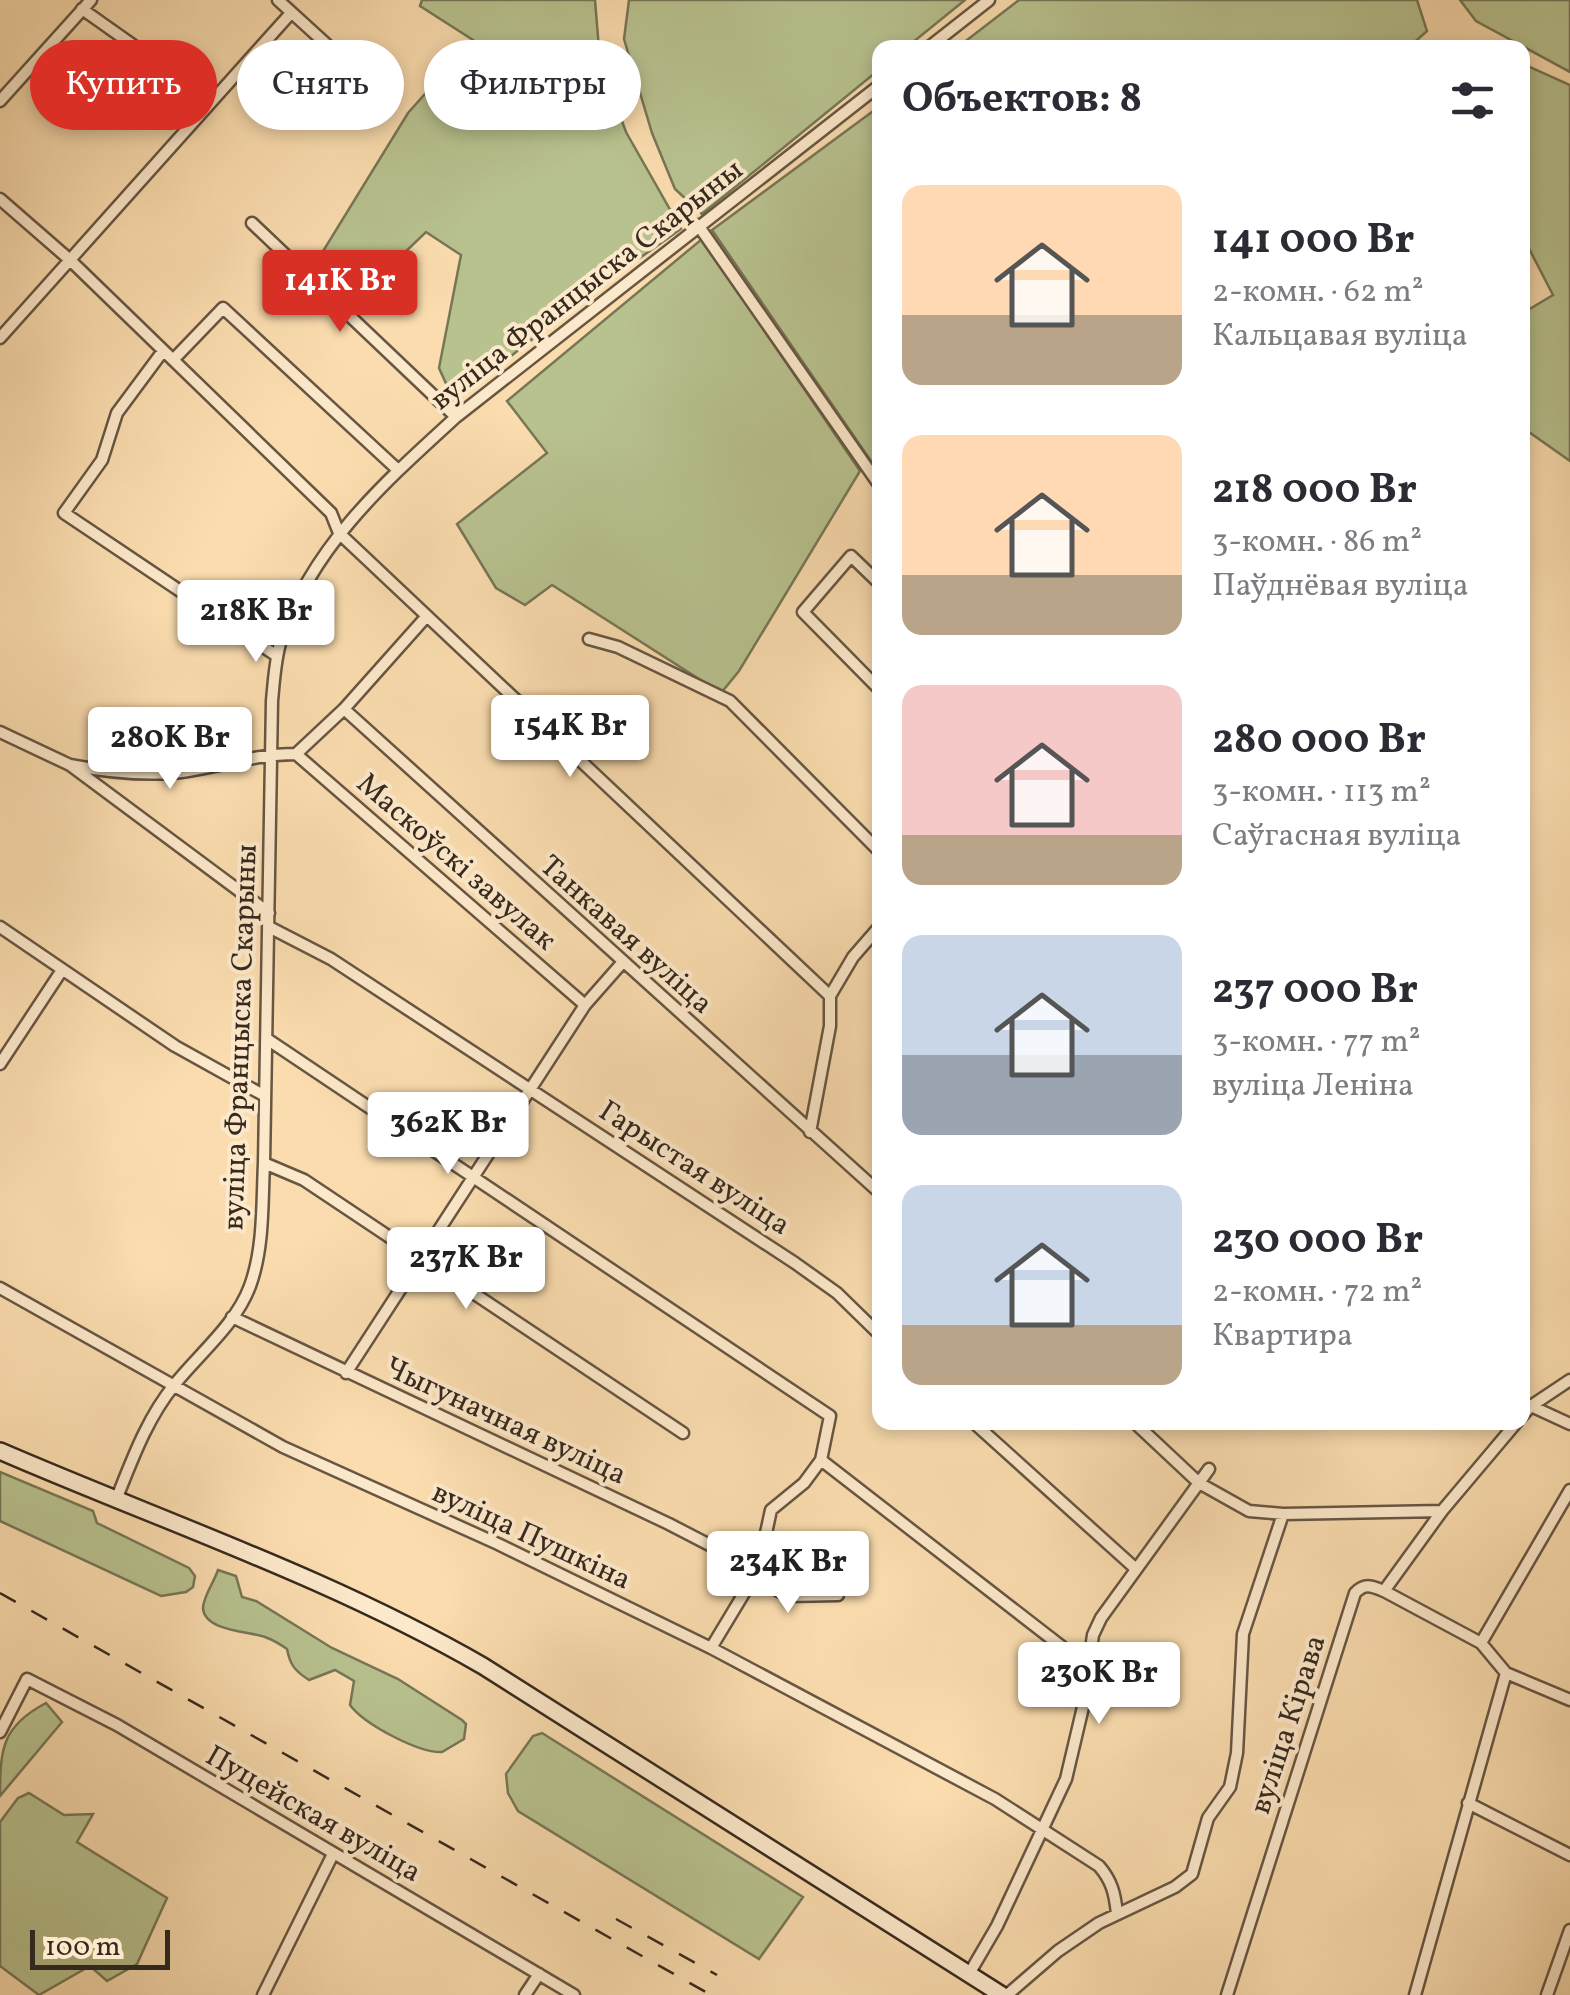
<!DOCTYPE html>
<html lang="ru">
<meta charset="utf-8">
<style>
:root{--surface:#fff;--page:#f7f7f7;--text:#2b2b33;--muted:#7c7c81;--accent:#d93025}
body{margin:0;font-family:Vollkorn,serif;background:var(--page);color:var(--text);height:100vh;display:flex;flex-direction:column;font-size:38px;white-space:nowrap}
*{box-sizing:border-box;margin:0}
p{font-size:32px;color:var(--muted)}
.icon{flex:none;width:55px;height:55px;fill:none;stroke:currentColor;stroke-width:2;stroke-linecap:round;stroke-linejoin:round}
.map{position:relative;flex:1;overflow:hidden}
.panel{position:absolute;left:872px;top:40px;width:658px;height:1390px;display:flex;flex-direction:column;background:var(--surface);border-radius:20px;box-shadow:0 5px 15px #0003}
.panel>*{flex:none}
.hud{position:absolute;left:30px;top:40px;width:692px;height:90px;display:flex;gap:20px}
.scale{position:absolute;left:30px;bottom:25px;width:140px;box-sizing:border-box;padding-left:10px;border:5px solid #36291e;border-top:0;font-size:28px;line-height:35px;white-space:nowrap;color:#36291e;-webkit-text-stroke:8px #fce8ca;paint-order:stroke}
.price{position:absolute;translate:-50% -85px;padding:0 22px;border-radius:10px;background:#fff;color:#222;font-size:32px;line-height:65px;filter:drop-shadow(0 2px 5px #0008)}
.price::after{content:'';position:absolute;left:50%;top:60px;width:30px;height:22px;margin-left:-15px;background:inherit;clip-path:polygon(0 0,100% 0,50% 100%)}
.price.active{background:var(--accent);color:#fff}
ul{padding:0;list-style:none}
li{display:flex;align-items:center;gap:30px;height:250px;padding:0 30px}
li span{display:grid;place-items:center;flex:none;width:280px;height:200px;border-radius:20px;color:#555}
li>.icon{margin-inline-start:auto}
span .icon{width:120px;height:120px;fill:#fffc;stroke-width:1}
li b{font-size:42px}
h2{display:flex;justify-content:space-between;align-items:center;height:120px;padding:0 30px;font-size:42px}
.chip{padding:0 35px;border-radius:45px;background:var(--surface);box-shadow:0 5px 15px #0003;font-size:35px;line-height:90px}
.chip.active{background:var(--accent);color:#fff}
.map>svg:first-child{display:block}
.green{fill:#b8c28f;stroke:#777656;stroke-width:2.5}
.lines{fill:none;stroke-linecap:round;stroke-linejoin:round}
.street-casing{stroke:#675642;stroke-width:15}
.secondary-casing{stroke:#36291e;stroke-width:20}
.street{stroke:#fce8ca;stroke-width:10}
.secondary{stroke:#fce8ca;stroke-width:15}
.rail{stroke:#36291e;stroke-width:2.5;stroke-dasharray:18 18;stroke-linecap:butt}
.labels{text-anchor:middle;stroke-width:8;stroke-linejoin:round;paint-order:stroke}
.street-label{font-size:30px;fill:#36291e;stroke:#fce8ca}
</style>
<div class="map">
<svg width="1570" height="1995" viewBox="0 0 1570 1995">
<rect width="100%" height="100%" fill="#fadcae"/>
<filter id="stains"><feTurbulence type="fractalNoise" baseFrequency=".002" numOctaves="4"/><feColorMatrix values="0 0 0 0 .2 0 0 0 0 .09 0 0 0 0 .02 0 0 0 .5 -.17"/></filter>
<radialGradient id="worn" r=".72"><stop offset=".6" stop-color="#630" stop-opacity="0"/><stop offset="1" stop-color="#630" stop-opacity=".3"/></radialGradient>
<path class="green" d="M422,0H595L600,61L626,132L681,229L597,288L454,401L439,368L461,255L426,232L354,301L317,261L408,113L473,40L420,6Z
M629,0H965L907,47L880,48V69L702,214L675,189L652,133L624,39Z
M1019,0H1417L1427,31L1408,48L958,47Z
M1460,0H1570V72L1476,21Z
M1523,64L1570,85V461L1526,430L1523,434V313L1553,295L1523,237Z
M880,106V474L712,230Z
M702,239L860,471L739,671L721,693L552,585L525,605L496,588L457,524L547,453L507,401Z
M0,1472L93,1511L97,1523L189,1568L195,1576L193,1587L186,1592L161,1596L0,1521Z
M218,1570L236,1576L242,1597L256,1601L332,1648L398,1679L462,1720L466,1724L464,1739L442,1752C418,1753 364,1724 350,1705L354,1681L335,1670L309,1680C295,1671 290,1665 287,1649C280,1644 273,1640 265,1637C248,1631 204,1631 203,1608C203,1597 214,1582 218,1570Z
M46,1703L62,1722L0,1796C0,1749 2,1726 46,1703Z
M542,1733L803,1897L759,1959L518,1811L508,1793L506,1774L533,1736Z
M29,1793L64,1815L93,1814L77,1842L167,1898L137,1964L107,1981L90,1966L39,1995L0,1966V1822L18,1798Z"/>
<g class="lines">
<g class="street-casing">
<path id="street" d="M278,0L381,94
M82,9L212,101
M928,48L989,0
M0,101L91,0
M0,199L70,260L331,513L339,533L830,996
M252,223L456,417
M698,225L880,486
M0,338L291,13
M163,351L117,413L102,460L64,513L277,656
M173,360L223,308L398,470
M880,584L851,556L803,612L880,690
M589,639L618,647L730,701L880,852
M344,709L880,1193
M0,732L70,765L269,913
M296,754L585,1005
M70,765C108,772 150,777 188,771C225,765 258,754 296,754L344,709L426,617
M0,927L175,1046L265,1096
M269,927L331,959L795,1263L837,1293L880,1335
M267,1039L830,1416L821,1460L804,1483L771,1510L758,1570L711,1648
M0,1064L62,970
M810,1132L830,1026V996L853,957L880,926
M264,1163L304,1180L683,1433
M0,1288L283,1447L498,1544L711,1648L995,1799L1099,1866C1112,1881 1115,1894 1117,1914
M232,1317L669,1524L758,1570
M346,1373L585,1005L622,963
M1531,1406L1570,1424
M1522,1416L1531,1406L1570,1380
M973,1422L1136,1569
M1134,1422L1199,1483L1249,1511L1283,1514L1442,1511
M821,1460L1088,1667
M116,1500C132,1460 147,1418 175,1384C200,1353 236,1324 250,1286C264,1248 262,1203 264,1163L272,701C274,680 275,659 281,640C312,546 386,481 456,417L880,85
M753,1577L788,1596L838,1595
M1384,1591L1481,1643L1506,1673L1570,1700
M1481,1643L1570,1490
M0,1732L27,1679L117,1725L574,1995
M1468,1803L1570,1855
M969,1974L997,1926L1066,1779L1083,1707L1093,1635L1101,1618L1209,1469
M263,1995L333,1854
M525,1995L539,1974
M1007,1995L1058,1951L1099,1923L1175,1887L1192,1874L1208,1818L1230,1787L1237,1753L1243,1634L1283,1514
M1227,1995L1355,1593C1365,1583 1371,1586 1384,1591L1442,1511L1517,1422
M1415,1995L1506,1673
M1547,1995L1570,1930"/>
</g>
<g class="secondary-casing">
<path id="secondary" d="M0,1451C162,1521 330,1578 483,1666L1002,1995"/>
</g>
<use href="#street" class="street"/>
<use href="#secondary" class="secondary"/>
<path class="rail" d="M0,1593L711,1995
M616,1919L717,1975"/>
</g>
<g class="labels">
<g class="street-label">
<text transform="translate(586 284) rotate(-38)" y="10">вуліца Францыска Скарыны</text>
<text transform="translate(457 861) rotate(41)" y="10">Маскоўскі завулак</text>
<text transform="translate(627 934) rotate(42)" y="10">Танкавая вуліца</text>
<text transform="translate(239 1037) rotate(-88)" y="10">вуліца Францыска Скарыны</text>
<text transform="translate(695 1167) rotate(33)" y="10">Гарыстая вуліца</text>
<text transform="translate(506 1420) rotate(25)" y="10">Чыгуначная вуліца</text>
<text transform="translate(532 1535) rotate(25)" y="10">вуліца Пушкіна</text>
<text transform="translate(1287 1724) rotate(-72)" y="10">вуліца Кірава</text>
<text transform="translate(314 1813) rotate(30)" y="10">Пуцейская вуліца</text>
</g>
</g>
<rect width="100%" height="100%" filter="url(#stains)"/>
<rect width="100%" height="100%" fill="url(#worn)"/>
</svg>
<div class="scale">100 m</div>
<b class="price active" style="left:340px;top:335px">141K Br</b>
<b class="price" style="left:256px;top:665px">218K Br</b>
<b class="price" style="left:570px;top:780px">154K Br</b>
<b class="price" style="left:170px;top:792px">280K Br</b>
<b class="price" style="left:448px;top:1177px">362K Br</b>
<b class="price" style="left:466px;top:1312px">237K Br</b>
<b class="price" style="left:788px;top:1616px">234K Br</b>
<b class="price" style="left:1099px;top:1727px">230K Br</b>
<div class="hud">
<a class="chip active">Купить</a>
<a class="chip">Снять</a>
<a class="chip">Фильтры</a>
</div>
<section class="panel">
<h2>Объектов: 8<svg class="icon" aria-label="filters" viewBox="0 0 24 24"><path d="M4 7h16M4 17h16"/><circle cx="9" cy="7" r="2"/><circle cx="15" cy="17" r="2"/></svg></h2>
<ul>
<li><span style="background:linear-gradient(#ffd9b3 65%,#b9a48a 0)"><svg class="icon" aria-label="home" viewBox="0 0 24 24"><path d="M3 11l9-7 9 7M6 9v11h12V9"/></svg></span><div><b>141 000 Br</b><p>2-комн. · 62 m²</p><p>Кальцавая вуліца</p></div></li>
<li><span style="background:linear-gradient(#ffd9b3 70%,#b9a48a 0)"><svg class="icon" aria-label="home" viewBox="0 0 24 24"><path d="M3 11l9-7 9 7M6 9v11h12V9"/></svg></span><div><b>218 000 Br</b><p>3-комн. · 86 m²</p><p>Паўднёвая вуліца</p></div></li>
<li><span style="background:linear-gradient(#f6c9c9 75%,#b9a48a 0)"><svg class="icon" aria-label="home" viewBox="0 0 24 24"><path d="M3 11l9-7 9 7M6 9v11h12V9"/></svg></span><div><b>280 000 Br</b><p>3-комн. · 113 m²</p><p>Саўгасная вуліца</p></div></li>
<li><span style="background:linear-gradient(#c9d6e8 60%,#9aa5b1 0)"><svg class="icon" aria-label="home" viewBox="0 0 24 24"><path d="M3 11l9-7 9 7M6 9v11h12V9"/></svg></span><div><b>237 000 Br</b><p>3-комн. · 77 m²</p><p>вуліца Леніна</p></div></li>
<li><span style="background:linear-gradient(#c9d6e8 70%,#b9a48a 0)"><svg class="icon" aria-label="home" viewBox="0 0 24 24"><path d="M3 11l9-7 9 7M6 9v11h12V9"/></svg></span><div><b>230 000 Br</b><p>2-комн. · 72 m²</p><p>Квартира</p></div></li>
</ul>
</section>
</div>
